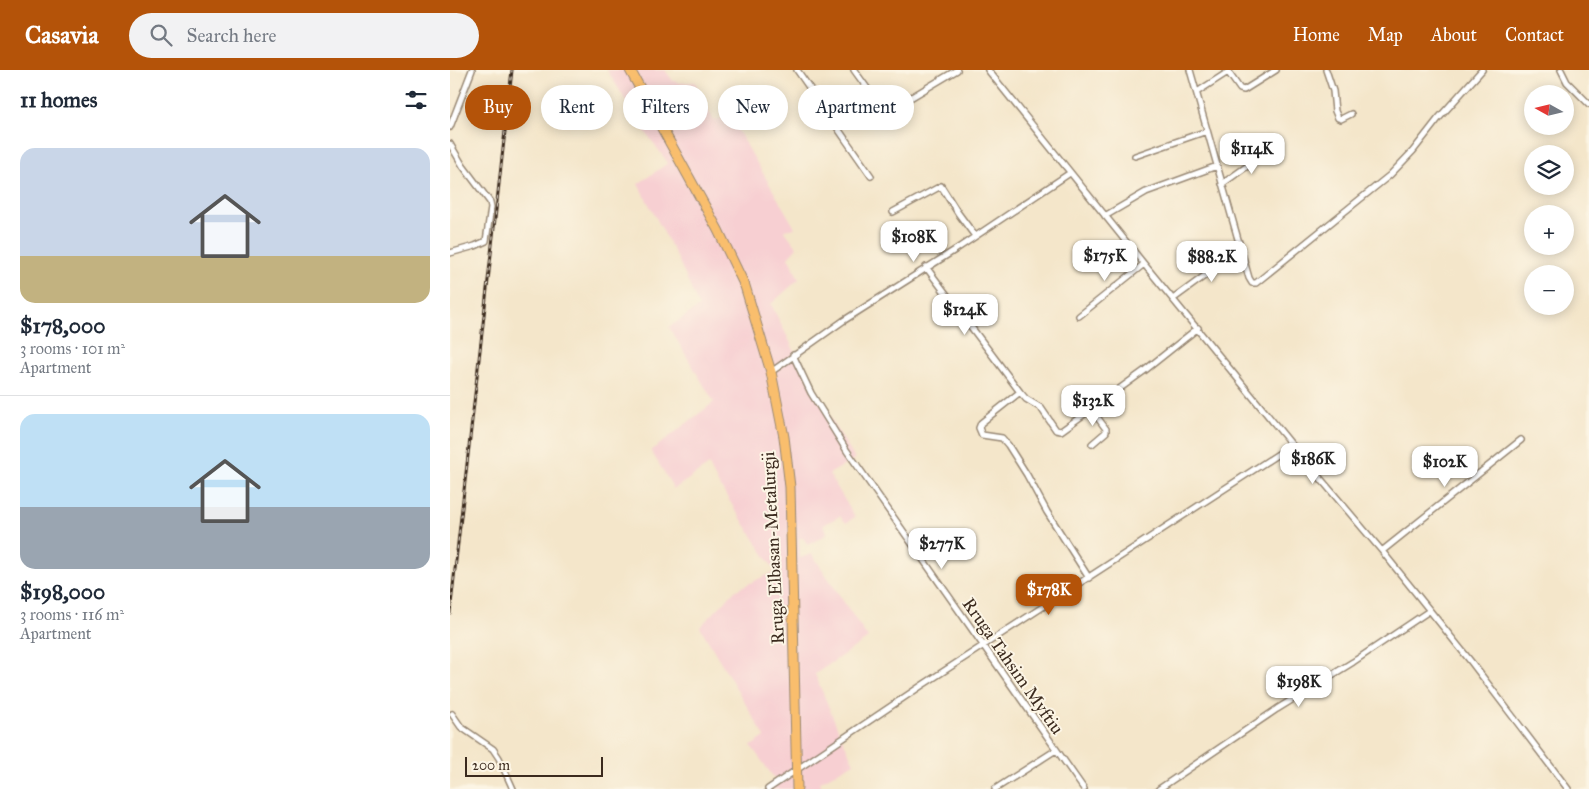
<!DOCTYPE html>
<meta charset="utf-8">
<style>
:root{--surface:#fff;--page:#f2f2f3;--text:#1f2937;--muted:#747a83;--line:#e0e1e3;--accent:#b45309}
body{margin:0;font-family:"IM FELL Great Primer",serif;background:var(--page);color:var(--text);height:100vh;display:flex;flex-direction:column;font-size:19px;white-space:nowrap}
*{box-sizing:border-box;margin:0}
p{font-size:16px;color:var(--muted)}
.icon{flex:none;width:28px;height:28px;fill:none;stroke:currentColor;stroke-width:2;stroke-linecap:round;stroke-linejoin:round}
.map{position:relative;flex:1;overflow:hidden}
.details{display:flex;flex-direction:column;background:var(--surface);width:450px}
.details>*{flex:none}
.hud{position:absolute;left:15px;top:15px;width:475px;height:45px;display:flex;gap:10px}
.needle{width:32px;rotate:278deg}
.controls{position:absolute;left:1074px;top:15px;display:grid;gap:10px}
.controls a{display:grid;place-items:center;width:50px;height:50px;border-radius:50%;background:var(--surface);box-shadow:0 2px 12px #0003;font-size:25px}
.scale{position:absolute;left:15px;bottom:12px;width:138px;box-sizing:border-box;padding-left:5px;border:2px solid #3b2a1e;border-top:0;font-size:14px;line-height:18px;white-space:nowrap;color:#3b2a1e;-webkit-text-stroke:4px #fcf5e5;paint-order:stroke}
.price{position:absolute;translate:-50% -42px;padding:0 11px;border-radius:10px;background:#fff;color:#222;font-size:16px;line-height:32px;filter:drop-shadow(0 1px 2px #0008)}
.price::after{content:'';position:absolute;left:50%;top:30px;width:15px;height:11px;margin-left:-8px;background:inherit;clip-path:polygon(0 0,100% 0,50% 100%)}
.price.selected{background:var(--accent);color:#fff}
ul{padding:0;list-style:none}
li{display:grid;align-content:center;gap:10px;height:265px;padding:0 20px}
li+li{border-top:1px solid var(--line)}
li span{display:grid;place-items:center;height:155px;border-radius:15px;color:#555}
li>.icon{margin-inline-start:auto}
span .icon{width:90px;height:90px;fill:#fffc;stroke-width:1}
li b{font-size:21px}
h2{display:flex;justify-content:space-between;align-items:center;height:60px;padding:0 20px;font-size:21px}
.pill{padding:0 18px;border-radius:22px;background:var(--surface);box-shadow:0 2px 12px #0003;font-size:18px;line-height:45px}
.pill.selected{background:var(--accent);color:#fff}
header{display:flex;align-items:center;gap:30px;box-sizing:border-box;height:70px;padding:0 25px;background:var(--accent);color:#fff}
header strong{font-size:24px}
nav{display:flex;gap:28px;margin-inline-start:auto;font-size:18px}
.search{width:350px;height:45px;background:var(--page);display:flex;align-items:center;gap:12px;box-sizing:border-box;padding:0 18px;border-radius:28px;color:var(--muted);font-size:19px}
main{display:flex;flex:1;min-height:0}
.map>svg:first-child{display:block}
.built{fill:#f7cfd2}
.lines{fill:none;stroke-linecap:round;stroke-linejoin:round}
.minor-casing{stroke:#988874;stroke-width:8}
.primary-casing{stroke:#988874;stroke-width:11}
.minor{stroke:#fff;stroke-width:5}
.primary{stroke:#f9be6d;stroke-width:9}
.rail-casing{stroke:#3b2a1e;stroke-width:3}
.rail{stroke:#fcf5e5;stroke-width:1;stroke-dasharray:4;stroke-linecap:butt}
.labels{text-anchor:middle;stroke-width:4;stroke-linejoin:round;paint-order:stroke}
.street-label{font-size:18px;fill:#3b2a1e;stroke:#fcf5e5}
</style>
<header>
<strong>Casavia</strong>
<div class="search"><svg class="icon" aria-label="search" viewBox="0 0 24 24"><circle cx="10" cy="10" r="6"/><path d="M15 15l6 6"/></svg>Search here</div>
<nav><a>Home</a><a>Map</a><a>About</a><a>Contact</a></nav>
</header>
<main>
<section class="details">
<h2>11 homes<svg class="icon" aria-label="filters" viewBox="0 0 24 24"><path d="M4 7h16M4 17h16"/><circle cx="9" cy="7" r="2"/><circle cx="15" cy="17" r="2"/></svg></h2>
<ul>
<li><span style="background:linear-gradient(#c9d6e8 70%,#c2b280 0)"><svg class="icon" aria-label="home" viewBox="0 0 24 24"><path d="M3 11l9-7 9 7M6 9v11h12V9"/></svg></span><div><b>$178,000</b><p>3 rooms · 101 m²</p><p>Apartment</p></div></li>
<li><span style="background:linear-gradient(#bfe0f5 60%,#9aa5b1 0)"><svg class="icon" aria-label="home" viewBox="0 0 24 24"><path d="M3 11l9-7 9 7M6 9v11h12V9"/></svg></span><div><b>$198,000</b><p>3 rooms · 116 m²</p><p>Apartment</p></div></li>
</ul>
</section>
<div class="map">
<svg width="1139" height="719" viewBox="0 0 1139 719">
<rect width="100%" height="100%" fill="#fcf5e5"/>
<filter id="ink" filterUnits="userSpaceOnUse"><feTurbulence type="fractalNoise" baseFrequency=".02" numOctaves="2"/><feDisplacementMap in="SourceGraphic" scale="10" xChannelSelector="R" yChannelSelector="G"/><feConvolveMatrix kernelMatrix="1 2 1 2 8 2 1 2 1" color-interpolation-filters="sRGB"/></filter>
<filter id="wash" filterUnits="userSpaceOnUse"><feTurbulence type="fractalNoise" baseFrequency=".0096" numOctaves="4" result="noise"/><feDisplacementMap in="SourceGraphic" scale="20" xChannelSelector="R" yChannelSelector="G"/><feGaussianBlur stdDeviation="1.12" result="paint"/><feColorMatrix in="noise" values="0 0 0 0 0 0 0 0 0 0 0 0 0 0 0 0 0 1.4 0 .05"/><feComposite in="paint" operator="in"/></filter>
<g filter="url(#wash)">
<rect width="100%" height="100%" fill="#f4e6ca"/>
<path class="built" d="M157,0H215L223,11L231,13L245,12L264,51L279,45L345,158L334,160L347,177L338,187L349,209L321,234L364,320L405,389L379,404L405,447L396,453L390,446L373,455L377,464L358,475L353,468H349L350,488L362,484L418,568L365,604L390,664L404,693L370,712L372,719H318L327,712L301,676L315,667L250,557L286,520L325,501L266,410L259,395L224,419L201,381L264,332L219,257L249,237L228,189L188,114L218,93L192,57Z"/>
</g>
<g filter="url(#ink)">
<g class="lines">
<g class="minor-casing">
<path id="minor" d="M347,0L421,106
M404,0L435,43L507,0
M538,0L694,194L842,375L932,481L1022,593L1118,719
M740,0L799,208L802,213H806L940,105L963,81L988,49L1032,0
M876,0L883,21L885,41L888,48L891,49L901,44
M1111,0L1117,12L1139,34
M747,22L778,2L790,19L794,20L826,0
M0,57L22,0
M0,74L13,96L40,132L41,137L36,171L25,176L0,183
M685,86L757,61
M772,114L820,80
M443,142L491,116L508,143L525,166
M655,146L696,122L767,96
M476,197L570,322L576,329L591,338L606,360L611,361L694,301L748,258
M723,229L790,180
M629,246L694,194
M343,285L361,323L397,381L634,719
M321,302L393,251L505,180L620,103
M570,322L531,353L529,358L532,365L552,368L558,375L577,405L597,442L639,508
M642,340L656,359V362L642,374
M932,481L1071,370
M2,644L11,657L43,679L49,688L63,719
M318,719L471,616L842,375
M545,719L606,680
M709,719L827,639L903,592L979,541"/>
</g>
<g class="primary-casing">
<path id="primary" d="M180,0L268,160L295,216L321,302L334,367L340,417L347,719"/>
</g>
<use href="#minor" class="minor"/>
<use href="#primary" class="primary"/>
<g class="rail-casing">
<path id="rail" d="M0,543L62,0"/>
</g>
<use href="#rail" class="rail"/>
</g>
</g>
<g class="labels">
<g class="street-label">
<text transform="translate(323 478) rotate(-93)" y="6">Rruga Elbasan-Metalurgji</text>
<text transform="translate(563 596) rotate(55)" y="6">Rruga Tahsim Myftiu</text>
</g>
</g>
</svg>
<div class="controls">
<a><svg class="needle" viewBox="-14 -14 28 28"><path d="M0-13l5 13h-10z" fill="#e53935"/><path d="M0 13l5-13h-10z" fill="#747a83"/></svg></a>
<a><svg class="icon" aria-label="layers" viewBox="0 0 24 24"><path d="M12 4l9 5-9 5-9-5zM3 14l9 5 9-5"/></svg></a>
<a>+</a>
<a>−</a>
</div>
<div class="scale">200 m</div>
<b class="price" style="left:802px;top:105px">$114K</b>
<b class="price" style="left:464px;top:193px">$108K</b>
<b class="price" style="left:655px;top:212px">$175K</b>
<b class="price" style="left:762px;top:213px">$88.2K</b>
<b class="price" style="left:515px;top:266px">$124K</b>
<b class="price" style="left:643px;top:357px">$132K</b>
<b class="price" style="left:863px;top:415px">$186K</b>
<b class="price" style="left:995px;top:418px">$102K</b>
<b class="price" style="left:492px;top:500px">$277K</b>
<b class="price selected" style="left:599px;top:546px">$178K</b>
<b class="price" style="left:849px;top:638px">$198K</b>
<div class="hud">
<a class="pill selected">Buy</a>
<a class="pill">Rent</a>
<a class="pill">Filters</a>
<a class="pill">New</a>
<a class="pill">Apartment</a>
</div>
</div>
</main>
